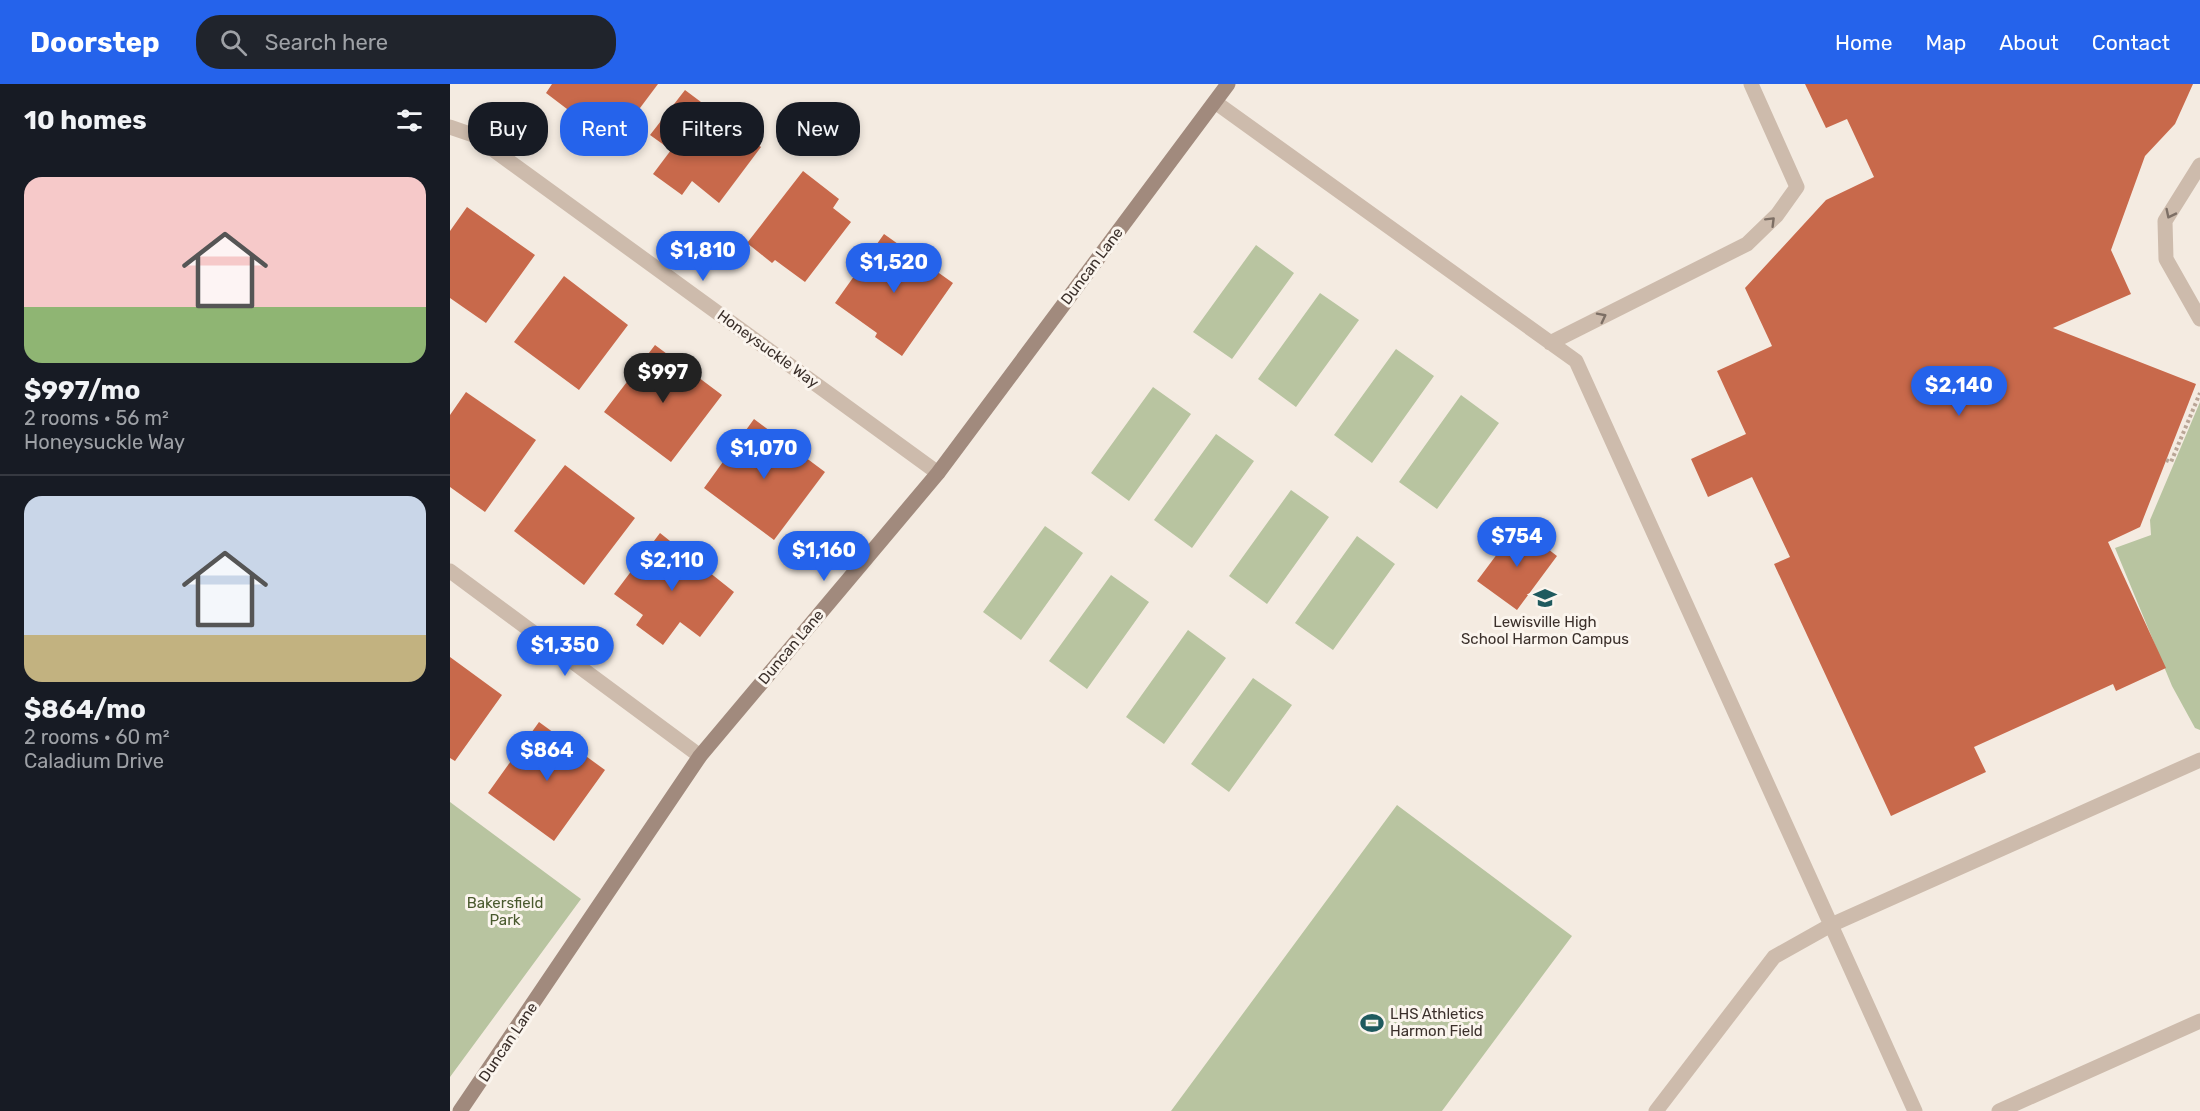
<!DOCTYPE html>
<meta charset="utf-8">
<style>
:root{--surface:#171b24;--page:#20242c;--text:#f1f3f6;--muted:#9ea1a6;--line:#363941;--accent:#2563eb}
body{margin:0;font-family:Rubik,sans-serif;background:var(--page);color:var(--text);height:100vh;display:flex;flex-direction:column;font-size:22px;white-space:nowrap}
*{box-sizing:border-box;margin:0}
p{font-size:20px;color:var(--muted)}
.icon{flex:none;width:33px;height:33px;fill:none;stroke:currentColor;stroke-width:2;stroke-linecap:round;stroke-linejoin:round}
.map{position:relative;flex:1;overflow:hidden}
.sheet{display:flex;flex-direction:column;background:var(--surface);width:450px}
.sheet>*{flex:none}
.top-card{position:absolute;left:18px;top:18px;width:570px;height:54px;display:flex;gap:12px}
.price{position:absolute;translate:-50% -51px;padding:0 14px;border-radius:21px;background:var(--accent);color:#fff;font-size:20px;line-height:39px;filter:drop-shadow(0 2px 3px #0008)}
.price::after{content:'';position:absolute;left:50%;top:36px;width:18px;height:14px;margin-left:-9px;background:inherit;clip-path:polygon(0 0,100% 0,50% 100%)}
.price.current{background:#222;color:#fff}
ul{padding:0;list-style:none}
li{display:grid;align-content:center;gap:12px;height:318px;padding:0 24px}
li+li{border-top:2px solid var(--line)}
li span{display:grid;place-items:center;height:186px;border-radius:18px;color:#555}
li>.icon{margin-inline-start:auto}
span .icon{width:108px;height:108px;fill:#fffc;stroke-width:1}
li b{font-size:26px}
h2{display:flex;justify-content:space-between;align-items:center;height:72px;padding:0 24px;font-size:26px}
.pill{padding:0 21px;border-radius:24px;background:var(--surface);box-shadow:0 3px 9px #0003;font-size:21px;line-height:54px}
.pill.current{background:var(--accent);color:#fff}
header{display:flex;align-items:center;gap:36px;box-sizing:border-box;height:84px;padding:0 30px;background:var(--accent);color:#fff}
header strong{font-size:28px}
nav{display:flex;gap:33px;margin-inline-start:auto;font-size:21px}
.search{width:420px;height:54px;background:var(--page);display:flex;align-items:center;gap:15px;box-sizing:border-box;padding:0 21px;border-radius:24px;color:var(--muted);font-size:22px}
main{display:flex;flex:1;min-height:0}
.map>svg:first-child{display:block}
.green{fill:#b8c4a0}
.building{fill:#c8694b}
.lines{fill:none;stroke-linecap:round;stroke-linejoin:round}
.path{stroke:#b9a596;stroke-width:4;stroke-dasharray:3 3;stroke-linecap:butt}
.lane{stroke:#cdbbac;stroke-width:15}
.street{stroke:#cdbbac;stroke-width:15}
.secondary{stroke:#a18a7d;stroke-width:15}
.oneway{stroke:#7d6f65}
.labels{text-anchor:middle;stroke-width:6;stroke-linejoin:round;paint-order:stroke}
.street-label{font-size:15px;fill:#3b302b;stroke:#fbf5ee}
.poi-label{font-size:15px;fill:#3b302b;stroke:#fbf5ee}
.park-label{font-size:15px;fill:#4a5a2e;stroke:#fbf5ee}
</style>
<header>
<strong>Doorstep</strong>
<div class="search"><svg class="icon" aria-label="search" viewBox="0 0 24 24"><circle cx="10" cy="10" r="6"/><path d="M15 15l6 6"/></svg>Search here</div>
<nav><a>Home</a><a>Map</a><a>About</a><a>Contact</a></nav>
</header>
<main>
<section class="sheet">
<h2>10 homes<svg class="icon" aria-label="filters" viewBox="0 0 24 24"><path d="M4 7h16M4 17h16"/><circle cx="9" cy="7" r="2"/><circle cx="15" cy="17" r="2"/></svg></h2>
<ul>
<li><span style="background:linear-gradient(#f6c9c9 70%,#8fb573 0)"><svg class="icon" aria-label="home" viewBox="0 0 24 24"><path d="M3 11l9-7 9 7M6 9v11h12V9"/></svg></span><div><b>$997/mo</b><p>2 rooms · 56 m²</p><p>Honeysuckle Way</p></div></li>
<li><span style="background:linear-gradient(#c9d6e8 75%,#c2b280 0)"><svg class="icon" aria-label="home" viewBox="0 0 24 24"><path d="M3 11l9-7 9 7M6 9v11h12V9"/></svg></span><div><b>$864/mo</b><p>2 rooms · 60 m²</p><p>Caladium Drive</p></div></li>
</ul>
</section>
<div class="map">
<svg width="1750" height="1027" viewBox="0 0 1750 1027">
<rect width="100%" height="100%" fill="#f4ebe1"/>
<path class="green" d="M806,161L844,189L782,275L743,248Z
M870,209L909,236L846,323L808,295Z
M946,265L984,292L922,379L884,351Z
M703,303L741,330L679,417L641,389Z
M1011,311L1049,339L987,425L949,398Z
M1750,318V646L1745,644L1722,602L1665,464L1701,451L1700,436Z
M766,350L804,377L742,464L704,436Z
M841,406L879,433L817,520L779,492Z
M595,442L633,469L571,556L533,528Z
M907,452L945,480L883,566L845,539Z
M661,491L699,518L637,605L599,577Z
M738,546L776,574L714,660L676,633Z
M803,594L842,621L779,708L741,680Z
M0,718L131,815L0,993Z
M947,721L1122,852L992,1027H721Z"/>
<path class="building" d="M102,0H208L163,60L96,9Z
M1355,0H1743L1725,40L1695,72L1661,166L1681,210L1603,244L1746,300L1690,443L1658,458L1716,584L1666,607L1663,600L1524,663L1536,688L1441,732L1324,480L1340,473L1302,393L1258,413L1241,375L1296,350L1267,287L1322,262L1295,204L1376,116L1424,93L1397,35L1376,44Z
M235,6L311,63L269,119L242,97L232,111L203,90L221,66L200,51Z
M353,87L389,115L383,124L401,138L355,198L325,176L322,179L297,159Z
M17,123L85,171L36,239L0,214V147Z
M434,150L503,199L452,272L425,253L427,249L385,219Z
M114,192L178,241L129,306L64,258Z
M205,261L272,311L221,378L154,328Z
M16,308L86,356L35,428L0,403V331Z
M304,335L375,388L324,456L254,404Z
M115,381L185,434L134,501L64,447Z
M1068,442L1107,472L1067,526L1027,497Z
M210,449L284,508L250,553L230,538L213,561L186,541L193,531L164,510Z
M0,573L52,611L5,677L0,674Z
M89,638L155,686L104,757L38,709Z"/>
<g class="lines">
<path class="path" d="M1716,376L1721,378L1750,309"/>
<path class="lane" d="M765,18L1126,277L1381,841L1324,873L1206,1027
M1750,81L1715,137L1716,175L1750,235
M1100,259L1297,160L1327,131L1347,103L1301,0
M1465,1027L1381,841L1750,676
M1549,1027L1750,937"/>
<path class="street" d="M0,43L23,51L488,389
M0,487L250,672"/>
<path class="secondary" d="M10,1027L250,672L488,389L778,0"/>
</g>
<defs><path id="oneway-chevron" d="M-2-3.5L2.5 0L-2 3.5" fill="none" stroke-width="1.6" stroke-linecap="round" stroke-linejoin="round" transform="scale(1.5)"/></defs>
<g class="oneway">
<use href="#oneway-chevron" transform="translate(1720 130) rotate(116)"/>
<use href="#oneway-chevron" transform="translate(1321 137) rotate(-45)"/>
<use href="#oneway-chevron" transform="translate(1152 233) rotate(-27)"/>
</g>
<defs>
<g id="school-bare" transform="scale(1.8)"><path d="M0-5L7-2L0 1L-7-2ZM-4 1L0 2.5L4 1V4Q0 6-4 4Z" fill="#1f5a5e" stroke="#fbf5ee" stroke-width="2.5" paint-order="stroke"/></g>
<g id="stadium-bare" transform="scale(1.8)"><path d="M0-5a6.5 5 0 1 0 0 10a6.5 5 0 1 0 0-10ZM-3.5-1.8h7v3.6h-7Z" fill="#1f5a5e" stroke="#fbf5ee" stroke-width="2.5" paint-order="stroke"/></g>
</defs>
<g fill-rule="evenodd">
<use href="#school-bare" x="1095" y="514"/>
<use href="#stadium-bare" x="922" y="939"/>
</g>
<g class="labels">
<g class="street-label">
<text transform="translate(642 182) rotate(-53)" y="5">Duncan Lane</text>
<text transform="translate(318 265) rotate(36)" y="5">Honeysuckle Way</text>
<text transform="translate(341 563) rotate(-50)" y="5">Duncan Lane</text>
<text transform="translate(58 958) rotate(-56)" y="5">Duncan Lane</text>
</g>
<g class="poi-label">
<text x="1095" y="543">Lewisville High<tspan x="1095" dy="17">School Harmon Campus</tspan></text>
<text x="940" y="935" text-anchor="start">LHS Athletics<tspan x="940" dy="17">Harmon Field</tspan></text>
</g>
<g class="park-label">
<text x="55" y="824">Bakersfield<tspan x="55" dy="17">Park</tspan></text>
</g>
</g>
</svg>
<b class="price" style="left:253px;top:198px">$1,810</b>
<b class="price" style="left:444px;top:210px">$1,520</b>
<b class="price current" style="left:213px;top:320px">$997</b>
<b class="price" style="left:1509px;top:333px">$2,140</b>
<b class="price" style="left:314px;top:396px">$1,070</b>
<b class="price" style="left:1067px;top:484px">$754</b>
<b class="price" style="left:374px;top:498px">$1,160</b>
<b class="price" style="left:222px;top:508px">$2,110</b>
<b class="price" style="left:115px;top:593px">$1,350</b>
<b class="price" style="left:97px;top:698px">$864</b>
<div class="top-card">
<a class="pill">Buy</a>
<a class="pill current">Rent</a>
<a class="pill">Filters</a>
<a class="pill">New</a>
</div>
</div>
</main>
